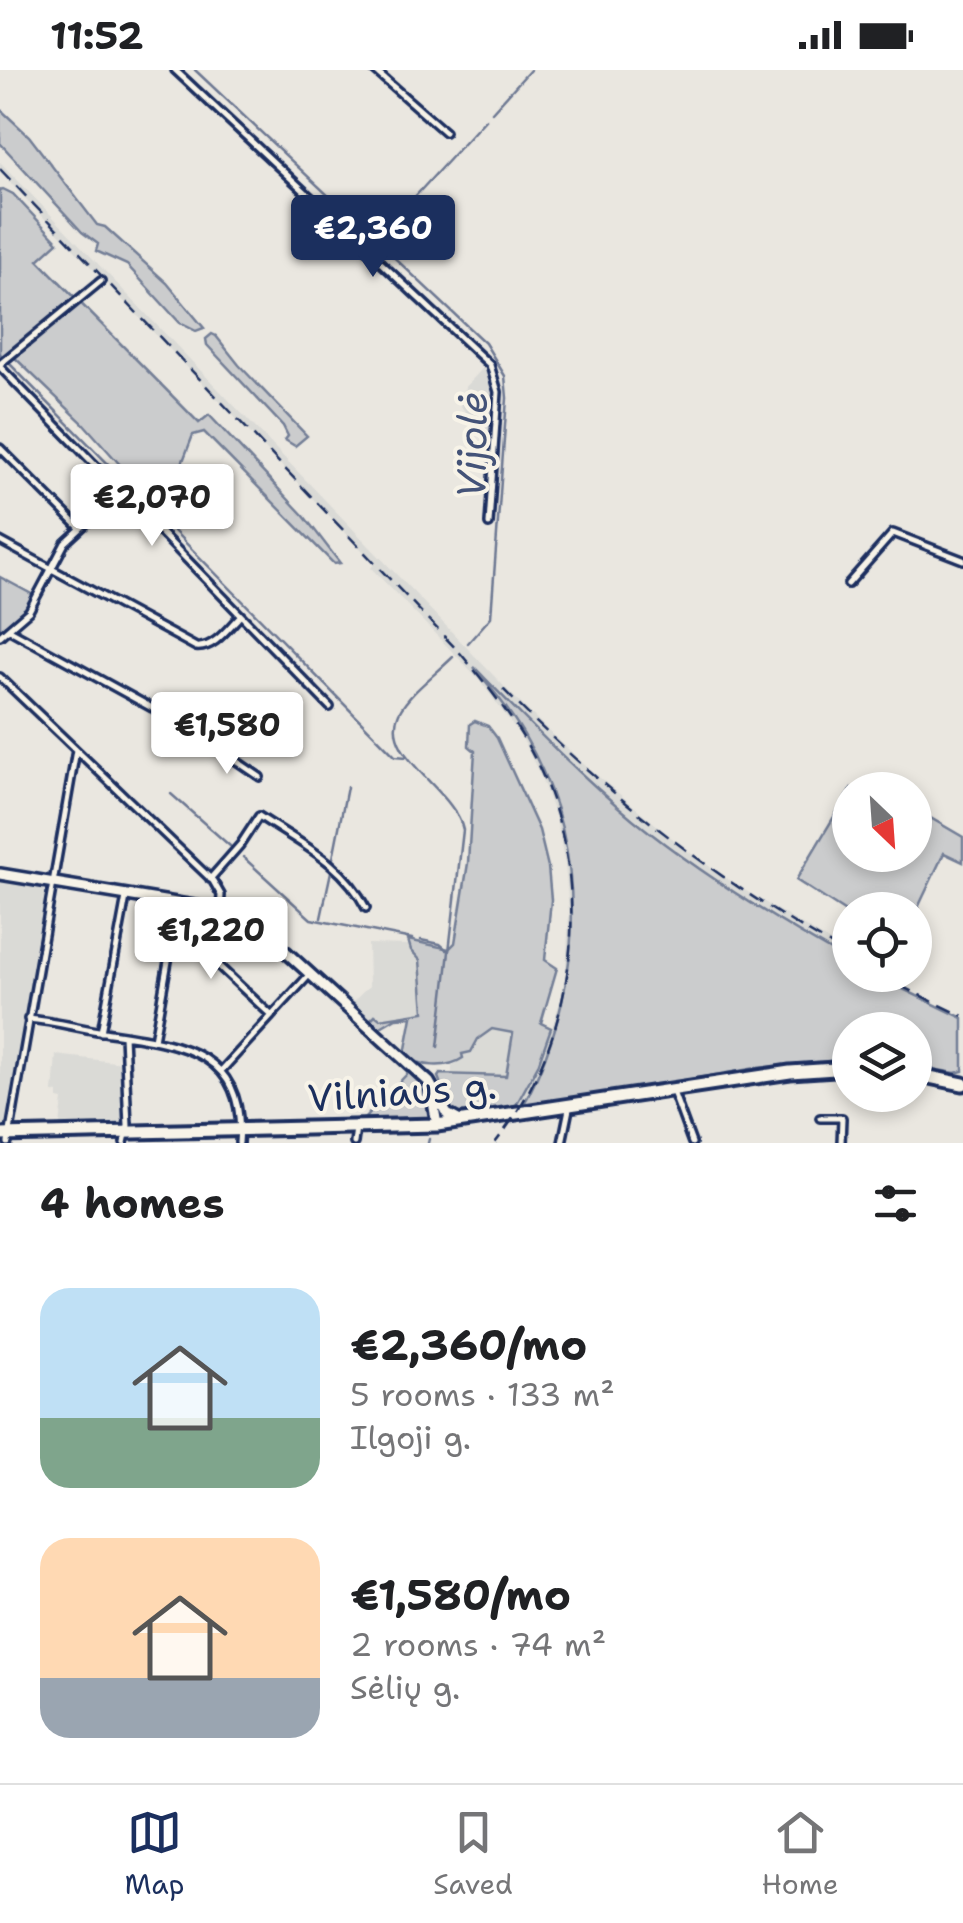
<!DOCTYPE html>
<meta charset="utf-8">
<style>
:root{--surface:#fff;--page:#f6f6f6;--text:#202124;--muted:#757577;--line:#e0e0e0;--accent:#1b2f5e}
body{margin:0;font-family:"Shantell Sans",sans-serif;background:var(--page);color:var(--text);height:100vh;display:flex;flex-direction:column;font-size:38px;white-space:nowrap}
*{box-sizing:border-box;margin:0}
p{font-size:32px;color:var(--muted)}
.icon{flex:none;width:55px;height:55px;fill:none;stroke:currentColor;stroke-width:2;stroke-linecap:round;stroke-linejoin:round}
.map{position:relative;height:1073px;overflow:hidden}
.sheet{display:flex;flex-direction:column;background:var(--surface);flex:1}
.sheet>*{flex:none}
.needle{width:65px;rotate:155deg}
.fabs{position:absolute;left:832px;top:702px;display:grid;gap:20px}
.fabs a{display:grid;place-items:center;width:100px;height:100px;border-radius:50%;background:var(--surface);box-shadow:0 5px 15px #0003;font-size:50px}
.price{position:absolute;translate:-50% -85px;padding:0 22px;border-radius:10px;background:#fff;color:#222;font-size:32px;line-height:65px;filter:drop-shadow(0 2px 5px #0008)}
.price::after{content:'';position:absolute;left:50%;top:60px;width:30px;height:22px;margin-left:-15px;background:inherit;clip-path:polygon(0 0,100% 0,50% 100%)}
.price.on{background:var(--accent);color:#fff}
ul{padding:0;list-style:none}
li{display:flex;align-items:center;gap:30px;height:250px;padding:0 40px}
li span{display:grid;place-items:center;flex:none;width:280px;height:200px;border-radius:30px;color:#555}
li>.icon{margin-inline-start:auto}
span .icon{width:120px;height:120px;fill:#fffc;stroke-width:1}
li b{font-size:42px}
h2{display:flex;justify-content:space-between;align-items:center;height:120px;padding:0 40px;font-size:42px}
.status{display:flex;justify-content:space-between;align-items:center;height:70px;padding:0 50px;background:var(--surface);direction:ltr}
.status svg{height:28px;fill:currentColor}
.tabs{display:flex;justify-content:space-around;align-items:center;height:140px;border-top:2px solid var(--line);background:var(--surface);font-size:28px;color:var(--muted)}
.tabs a{display:grid;justify-items:center;gap:5px}
.tabs .on{color:var(--accent)}
.map>svg:first-child{display:block}
.built{fill:#dadad6}
.green{fill:#cbcccd;stroke:#737e96;stroke-width:2.5}
.lines{fill:none;stroke-linecap:round;stroke-linejoin:round}
.stream{stroke:#6d7892;stroke-width:2.5}
.minor-casing{stroke:#1b2f5e;stroke-width:12}
.secondary-casing{stroke:#1b2f5e;stroke-width:16}
.trunk-casing{stroke:#1b2f5e;stroke-width:19}
.minor{stroke:#f7f3e8;stroke-width:5}
.secondary{stroke:#f7f3e8;stroke-width:9}
.trunk{stroke:#f7f3e8;stroke-width:11}
.rail{stroke:#1b2f5e;stroke-width:2.5;stroke-dasharray:15 8;stroke-linecap:butt}
.labels{text-anchor:middle;stroke-width:8;stroke-linejoin:round;paint-order:stroke}
.street-label{font-size:38px;fill:#1b2f5e;stroke:#f7f3e8}
.water-label{font-size:40px;font-style:italic;fill:#445378;stroke:#f7f3e8}
</style>
<div class="status"><b>11:52</b><svg viewBox="0 0 49 12"><path d="M0 12V9h3v3zM5 12V6h3v6zM10 12V3h3v9zM15 12V0h3v12zM26 1h20v11H26zM47 4h2v5h-2z"/></svg></div>
<div class="map">
<svg width="963" height="1073" viewBox="0 0 963 1073">
<rect width="100%" height="100%" fill="#eae7e0"/>
<filter id="ink" filterUnits="userSpaceOnUse"><feTurbulence type="fractalNoise" baseFrequency=".01" numOctaves="2"/><feDisplacementMap in="SourceGraphic" scale="20" xChannelSelector="R" yChannelSelector="G"/><feConvolveMatrix kernelMatrix="1 2 1 2 8 2 1 2 1" color-interpolation-filters="sRGB"/></filter>
<g filter="url(#ink)">
<path class="built" d="M0,92L524,637L588,698L689,782L736,815L850,884V892L732,821L633,749L550,675L486,610L524,665L544,705L560,750L572,818V872L564,929L547,986L533,1018L522,1038L515,1039L543,985L561,929L566,901L569,841L565,795L557,752L541,707L522,668L479,609L371,498L374,494L363,481L0,102Z
M483,298L486,301L489,298L496,315L493,378L460,335V326L467,315Z
M0,811L43,818L46,826L7,1056H0Z
M368,874L410,875L420,889L424,942L379,949L375,945L370,950L352,933L369,916Z
M492,959L513,963L506,1006L452,1003V996L463,988L461,985Z
M56,985L123,993L127,1053L60,1056L63,1030L58,1029V1023L53,1022Z"/>
<path class="green" d="M0,39L29,66L97,155L105,157L167,213L204,258L196,261L180,253L127,195L96,181L98,174L82,162L0,73Z
M3,119L13,124L58,172L38,190L199,353L209,345L304,446L340,493L334,494L204,362L193,365L163,443L83,353L11,284L0,292V120Z
M212,264L216,266L239,295L307,366L295,376L285,370L288,366L283,356L207,275L206,269Z
M0,507L37,527L29,541L0,566Z
M474,597C526,650 577,703 634,750C701,804 775,850 850,892V905H874L963,948V1001L955,1003L915,996V960H850V989L756,998L522,1038C584,922 592,780 524,665C510,641 492,619 474,597Z
M475,651L488,656L497,668L539,760L548,797L551,830L545,890L557,898L541,953L551,958L538,995L516,1035L460,1045L451,1040L438,1007L440,1004L506,1006L513,963L492,959L478,969L471,982L462,984L463,988C447,999 419,998 405,984L412,947L396,948L379,958L370,950L375,945L380,949L424,942L420,890L411,880L408,870L449,879L455,873L468,793L475,681L469,676L470,654Z
M850,720V785H915V739L963,767V792L944,783L915,844V840H850V845L796,810Z
M410,1001L428,1017L431,1047L424,1050L360,1053Z"/>
<g class="lines">
<path class="stream" d="M195,0L485,273L505,306L507,328L491,547L468,573
M492,42L530,0
M384,174V165L388,156L486,49
M0,284L2,286
M8,292L395,686L407,687
M171,724L230,776
M243,787L311,849L412,869
M333,788L347,717
M321,848L332,797
M421,870L440,874L447,880
M438,977L463,760C455,720 379,685 399,643C410,622 436,604 453,587
M428,1073L429,1069"/>
<g class="minor-casing">
<path id="minor" d="M175,0L490,295L498,322L489,454
M374,0L445,62
M0,294L101,211
M0,297L330,637
M0,378L80,458
M0,471L196,577C214,579 228,558 240,546
M848,514L893,463L963,490
M8,559L185,656L260,707
M0,566L29,541L65,473L120,422
M0,607L213,811L221,825L220,843
M210,809L240,775L259,746C299,773 343,792 366,838
M174,854L271,945
M28,949C53,951 79,958 104,962C176,973 247,979 239,1073
M101,962L126,827
M154,970L178,835
M221,1001L310,904
M672,1019L692,1073
M820,1048H842L841,1073
M8,1073L76,680
M124,1073L128,1056L124,965
M354,1073L356,1058
M562,1073L569,1039"/>
</g>
<g class="secondary-casing">
<path id="secondary" d="M0,804L200,837L250,856L286,882L429,1012L447,1044L460,1051
M431,1020L437,1055"/>
</g>
<g class="trunk-casing">
<path id="trunk" d="M915,1004L963,1014
M0,1065L437,1055L790,1002L850,998"/>
</g>
<use href="#minor" class="minor"/>
<use href="#secondary" class="secondary"/>
<use href="#trunk" class="trunk"/>
<path class="rail" d="M0,99L461,584C492,621 522,659 542,704C594,823 576,971 495,1073
M503,619C606,725 721,814 850,886
M878,905L963,946"/>
</g>
</g>
<g class="labels">
<g class="street-label">
<text transform="translate(402 1022) rotate(-4)" y="13">Vilniaus g.</text>
</g>
<g class="water-label">
<text transform="translate(472 375) rotate(-89)" y="14">Vijolė</text>
</g>
</g>
</svg>
<div class="fabs">
<a><svg class="needle" viewBox="-14 -14 28 28"><path d="M0-13l5 13h-10z" fill="#e53935"/><path d="M0 13l5-13h-10z" fill="#757577"/></svg></a>
<a><svg class="icon" aria-label="locate" viewBox="0 0 24 24"><circle cx="12" cy="12" r="6"/><path d="M12 2v4M12 18v4M2 12h4M18 12h4"/></svg></a>
<a><svg class="icon" aria-label="layers" viewBox="0 0 24 24"><path d="M12 4l9 5-9 5-9-5zM3 14l9 5 9-5"/></svg></a>
</div>
<b class="price on" style="left:373px;top:210px">€2,360</b>
<b class="price" style="left:152px;top:479px">€2,070</b>
<b class="price" style="left:227px;top:707px">€1,580</b>
<b class="price" style="left:211px;top:912px">€1,220</b>
</div>
<section class="sheet">
<h2>4 homes<svg class="icon" aria-label="filters" viewBox="0 0 24 24"><path d="M4 7h16M4 17h16"/><circle cx="9" cy="7" r="2"/><circle cx="15" cy="17" r="2"/></svg></h2>
<ul>
<li><span style="background:linear-gradient(#bfe0f5 65%,#7fa58c 0)"><svg class="icon" aria-label="home" viewBox="0 0 24 24"><path d="M3 11l9-7 9 7M6 9v11h12V9"/></svg></span><div><b>€2,360/mo</b><p>5 rooms · 133 m²</p><p>Ilgoji g.</p></div></li>
<li><span style="background:linear-gradient(#ffd9b3 70%,#9aa5b1 0)"><svg class="icon" aria-label="home" viewBox="0 0 24 24"><path d="M3 11l9-7 9 7M6 9v11h12V9"/></svg></span><div><b>€1,580/mo</b><p>2 rooms · 74 m²</p><p>Sėlių g.</p></div></li>
</ul>
</section>
<nav class="tabs">
<a class="on"><svg class="icon" aria-label="map" viewBox="0 0 24 24"><path d="M3 6l6-2 6 2 6-2v14l-6 2-6-2-6 2zM9 4v14M15 6v14"/></svg>Map</a>
<a><svg class="icon" aria-label="saved" viewBox="0 0 24 24"><path d="M7 4h10v16l-5-4-5 4z"/></svg>Saved</a>
<a><svg class="icon" aria-label="home" viewBox="0 0 24 24"><path d="M3 11l9-7 9 7M6 9v11h12V9"/></svg>Home</a>
</nav>
